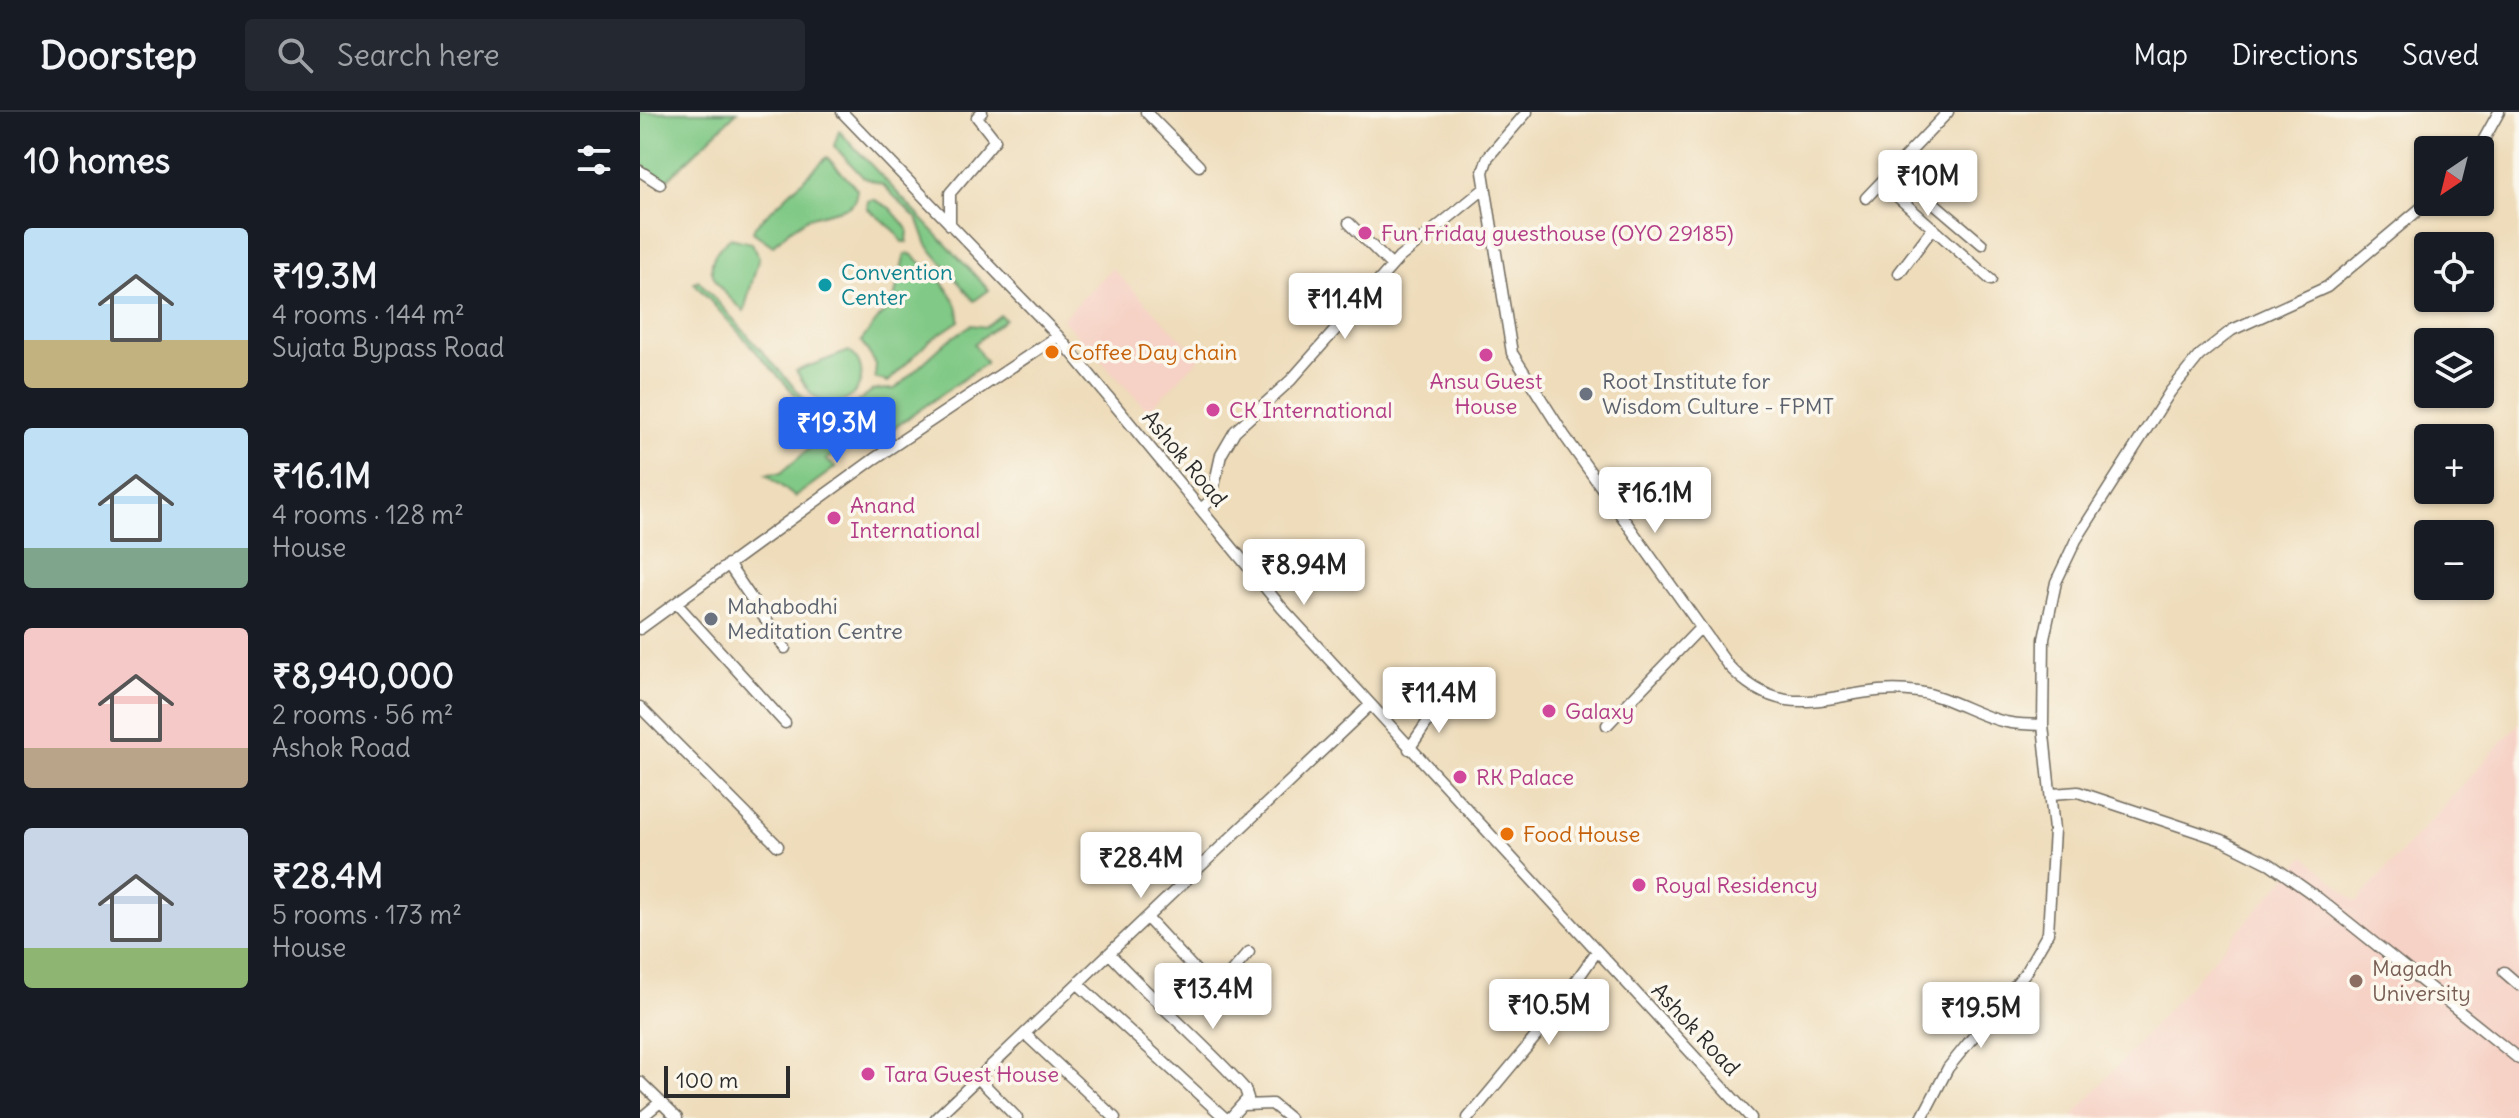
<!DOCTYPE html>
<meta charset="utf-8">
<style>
:root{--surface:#171b24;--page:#242831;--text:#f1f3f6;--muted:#9ea1a6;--line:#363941;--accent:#2563eb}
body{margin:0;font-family:Delius,sans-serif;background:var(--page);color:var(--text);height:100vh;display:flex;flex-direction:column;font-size:30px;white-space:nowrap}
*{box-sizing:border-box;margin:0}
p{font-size:26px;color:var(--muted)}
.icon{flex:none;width:44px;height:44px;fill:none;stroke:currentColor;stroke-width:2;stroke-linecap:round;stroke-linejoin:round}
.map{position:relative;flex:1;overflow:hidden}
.panel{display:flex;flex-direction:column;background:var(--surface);width:640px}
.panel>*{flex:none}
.needle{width:52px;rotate:215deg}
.fabs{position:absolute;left:1774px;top:24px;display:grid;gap:16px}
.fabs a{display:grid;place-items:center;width:80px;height:80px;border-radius:8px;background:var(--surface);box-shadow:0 2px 6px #0004;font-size:40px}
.scale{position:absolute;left:24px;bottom:20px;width:126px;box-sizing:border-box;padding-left:8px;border:4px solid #2b2b2b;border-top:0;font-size:22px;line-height:28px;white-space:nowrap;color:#2b2b2b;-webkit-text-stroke:6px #fbf7ec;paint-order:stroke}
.price{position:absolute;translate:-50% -68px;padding:0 18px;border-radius:8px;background:#fff;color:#222;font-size:26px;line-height:52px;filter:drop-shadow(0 2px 4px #0008)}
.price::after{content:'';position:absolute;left:50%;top:48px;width:24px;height:18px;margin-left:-12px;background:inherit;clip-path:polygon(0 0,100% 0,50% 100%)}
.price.active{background:var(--accent);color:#fff}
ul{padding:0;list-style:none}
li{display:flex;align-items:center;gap:24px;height:200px;padding:0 24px}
li span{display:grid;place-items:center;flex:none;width:224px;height:160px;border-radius:8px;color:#555}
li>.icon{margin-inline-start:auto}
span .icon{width:96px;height:96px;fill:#fffc;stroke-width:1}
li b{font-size:34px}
h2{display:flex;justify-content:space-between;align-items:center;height:96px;padding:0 24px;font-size:34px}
header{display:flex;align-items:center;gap:48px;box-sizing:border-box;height:112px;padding:0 40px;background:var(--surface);border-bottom:2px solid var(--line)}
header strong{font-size:38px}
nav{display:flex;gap:44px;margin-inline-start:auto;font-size:28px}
.search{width:560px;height:72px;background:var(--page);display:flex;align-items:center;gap:20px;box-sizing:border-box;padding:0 28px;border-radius:8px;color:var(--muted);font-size:30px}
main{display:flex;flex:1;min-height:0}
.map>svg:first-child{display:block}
.built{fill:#f6d1c5}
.green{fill:#81c986;stroke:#567a58;stroke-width:2}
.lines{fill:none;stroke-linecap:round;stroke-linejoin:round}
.minor-casing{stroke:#6f695d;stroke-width:13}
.minor{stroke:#fff;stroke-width:10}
.hotel-dot{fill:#d1479c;stroke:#fbf7ec;stroke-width:3}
.culture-dot{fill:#0f9aa8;stroke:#fbf7ec;stroke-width:3}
.food-dot{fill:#e8710a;stroke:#fbf7ec;stroke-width:3}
.worship-dot{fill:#6b7280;stroke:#fbf7ec;stroke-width:3}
.education-dot{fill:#8d6e63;stroke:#fbf7ec;stroke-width:3}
.labels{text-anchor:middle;stroke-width:7;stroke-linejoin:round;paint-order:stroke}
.hotel-label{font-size:22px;fill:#b23c85;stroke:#fbf7ec;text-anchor:start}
.culture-label{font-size:22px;fill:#0d838f;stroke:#fbf7ec;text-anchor:start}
.food-label{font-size:22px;fill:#c56008;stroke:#fbf7ec;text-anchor:start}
.worship-label{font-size:22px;fill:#5b616d;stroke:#fbf7ec;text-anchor:start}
.street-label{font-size:22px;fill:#2b2b2b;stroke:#fbf7ec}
.education-label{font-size:22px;fill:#785e54;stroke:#fbf7ec;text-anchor:start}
</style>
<header>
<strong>Doorstep</strong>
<div class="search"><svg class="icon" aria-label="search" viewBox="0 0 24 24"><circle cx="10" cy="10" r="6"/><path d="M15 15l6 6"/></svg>Search here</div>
<nav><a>Map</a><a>Directions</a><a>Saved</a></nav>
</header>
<main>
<section class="panel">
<h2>10 homes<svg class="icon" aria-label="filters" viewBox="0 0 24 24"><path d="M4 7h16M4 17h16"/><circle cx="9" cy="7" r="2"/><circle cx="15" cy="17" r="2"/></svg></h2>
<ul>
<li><span style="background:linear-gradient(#bfe0f5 70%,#c2b280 0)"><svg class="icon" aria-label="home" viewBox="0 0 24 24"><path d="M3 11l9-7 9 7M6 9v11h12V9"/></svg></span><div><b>₹19.3M</b><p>4 rooms · 144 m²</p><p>Sujata Bypass Road</p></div></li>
<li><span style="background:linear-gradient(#bfe0f5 75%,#7fa58c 0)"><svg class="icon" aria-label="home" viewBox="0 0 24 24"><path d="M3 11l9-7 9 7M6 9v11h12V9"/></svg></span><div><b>₹16.1M</b><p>4 rooms · 128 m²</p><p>House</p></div></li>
<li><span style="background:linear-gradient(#f6c9c9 75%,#b9a48a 0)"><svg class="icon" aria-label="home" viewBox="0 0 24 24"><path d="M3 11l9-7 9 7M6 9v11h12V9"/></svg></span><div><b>₹8,940,000</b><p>2 rooms · 56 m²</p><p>Ashok Road</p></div></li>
<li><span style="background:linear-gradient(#c9d6e8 75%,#8fb573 0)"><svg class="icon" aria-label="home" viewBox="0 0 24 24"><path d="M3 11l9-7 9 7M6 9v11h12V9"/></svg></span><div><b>₹28.4M</b><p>5 rooms · 173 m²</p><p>House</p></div></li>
</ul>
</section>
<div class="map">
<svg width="1879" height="1006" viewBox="0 0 1879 1006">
<rect width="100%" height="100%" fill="#fbf7ec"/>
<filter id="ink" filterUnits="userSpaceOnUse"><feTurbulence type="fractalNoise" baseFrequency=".0125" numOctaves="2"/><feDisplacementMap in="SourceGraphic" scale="16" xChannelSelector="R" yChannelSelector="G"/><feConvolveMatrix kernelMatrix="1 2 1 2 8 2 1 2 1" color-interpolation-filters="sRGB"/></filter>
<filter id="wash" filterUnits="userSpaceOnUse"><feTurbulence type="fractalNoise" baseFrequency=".006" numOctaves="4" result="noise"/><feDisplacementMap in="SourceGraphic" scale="32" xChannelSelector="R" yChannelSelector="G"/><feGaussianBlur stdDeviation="1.8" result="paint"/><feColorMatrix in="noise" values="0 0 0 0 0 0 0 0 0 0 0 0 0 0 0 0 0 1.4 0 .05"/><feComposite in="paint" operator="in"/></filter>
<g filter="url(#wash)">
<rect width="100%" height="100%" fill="#eedcba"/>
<path class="built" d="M472,156L560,246L508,299L422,207Z
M1879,611V1006H1431L1665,744L1716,790Z"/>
<path class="green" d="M0,0H97L25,70L0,52Z
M199,19L349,178L334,189L287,133L278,108L243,73L223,65L194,34Z
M187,45L217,77L215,89L208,95L168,106L148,119L133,134L113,120L115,114Z
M233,87L250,96L268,117L267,130H262L254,118L227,96L228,89Z
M90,126L112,131L119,145L104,199C79,176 53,155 90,126Z
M271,142C289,158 322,183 319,209L289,229L248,270L235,266L236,252L221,229L254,187L263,149L265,143Z
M58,168L172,295L169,298L54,171Z
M360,203L365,207L334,232L346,251L227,335L218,325L215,327L209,319L208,298L233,278L255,277L306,230L331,213L345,215Z
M209,239C237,259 213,302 181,289C170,284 163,269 156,259Z
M177 311a11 11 0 1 1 22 0a11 11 0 1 1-22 0Z
M177,330L187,333L193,343L186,348L196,355L155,385L126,362L141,361Z"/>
</g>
<g filter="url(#ink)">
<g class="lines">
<g class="minor-casing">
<path id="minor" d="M202,0L418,224L642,496L1111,1006
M506,0L559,54
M887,0L848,45L843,60L872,241L924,323L1087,552C1151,623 1202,568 1278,580C1309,584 1336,604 1366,610C1378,613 1391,612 1403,613
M1838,38L1859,0
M1254,57L1342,132
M0,59L20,72
M1241,70L1351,168
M1226,86L1308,0
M709,111L751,153
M310,113V81L355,28L337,5L342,0
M1259,161L1293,116
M561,397L571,388L581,343L595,319L651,268L759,146L844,77
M88,452L145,536
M36,491L145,611
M0,517L234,347L418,224
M0,595L138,734
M967,613L1060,516
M769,637L801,590
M1412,682L1438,680L1582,728L1630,752L1678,786L1879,947
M507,806L571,875L581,872L609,840
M470,842C513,889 562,929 605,977L608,986L590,1006
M1864,860L1879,873
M438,872L585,1006
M385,922L475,1006
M339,967L377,1006
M0,970L37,1006
M602,993L632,992L649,1006
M1,1006L19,991
M296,1006L729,594
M828,1006L907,911L957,839
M1282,1006L1308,956L1385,861L1408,821L1414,718L1403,613L1404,527L1416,470L1436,428L1530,280L1559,244L1592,218L1687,175L1788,90"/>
</g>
<use href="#minor" class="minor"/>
</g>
</g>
<g class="hotel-dot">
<circle cx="725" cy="121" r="8"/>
<circle cx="846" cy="243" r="8"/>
<circle cx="573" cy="298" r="8"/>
<circle cx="194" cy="406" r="8"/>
<circle cx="909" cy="599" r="8"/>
<circle cx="820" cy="665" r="8"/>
<circle cx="999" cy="773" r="8"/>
<circle cx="228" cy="962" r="8"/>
</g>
<circle class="culture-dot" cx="185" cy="173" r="8"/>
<g class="food-dot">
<circle cx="412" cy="240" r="8"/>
<circle cx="867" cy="722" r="8"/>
</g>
<g class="worship-dot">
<circle cx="946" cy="282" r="8"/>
<circle cx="71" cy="507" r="8"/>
</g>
<circle class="education-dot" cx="1716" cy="869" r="8"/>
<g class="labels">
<g class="hotel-label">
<text x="741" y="129">Fun Friday guesthouse (OYO 29185)</text>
<text x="846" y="277" text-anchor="middle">Ansu Guest<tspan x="846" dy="25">House</tspan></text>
<text x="589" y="306">CK International</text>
<text x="210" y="401">Anand<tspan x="210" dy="25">International</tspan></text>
<text x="925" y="607">Galaxy</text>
<text x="836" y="673">RK Palace</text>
<text x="1015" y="781">Royal Residency</text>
<text x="244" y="970">Tara Guest House</text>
</g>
<g class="culture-label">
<text x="201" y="168">Convention<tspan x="201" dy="25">Center</tspan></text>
</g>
<g class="food-label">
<text x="428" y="248">Coffee Day chain</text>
<text x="883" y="730">Food House</text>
</g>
<g class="worship-label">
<text x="962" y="277">Root Institute for<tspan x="962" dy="25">Wisdom Culture - FPMT</tspan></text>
<text x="87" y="502">Mahabodhi<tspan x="87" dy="25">Meditation Centre</tspan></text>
</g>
<g class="street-label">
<text transform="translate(545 346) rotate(50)" y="8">Ashok Road</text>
<text transform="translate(1056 917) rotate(47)" y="8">Ashok Road</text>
</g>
<g class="education-label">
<text x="1732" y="864">Magadh<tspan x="1732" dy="25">University</tspan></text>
</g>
</g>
</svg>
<div class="fabs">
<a><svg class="needle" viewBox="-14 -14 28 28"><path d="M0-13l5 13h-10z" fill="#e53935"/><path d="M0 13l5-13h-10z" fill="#9ea1a6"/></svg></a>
<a><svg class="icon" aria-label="locate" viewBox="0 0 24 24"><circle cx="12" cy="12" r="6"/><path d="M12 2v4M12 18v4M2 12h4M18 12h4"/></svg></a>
<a><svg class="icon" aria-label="layers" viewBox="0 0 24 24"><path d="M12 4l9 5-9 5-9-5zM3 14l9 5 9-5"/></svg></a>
<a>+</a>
<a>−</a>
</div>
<div class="scale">100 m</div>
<b class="price" style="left:1288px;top:106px">₹10M</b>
<b class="price" style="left:705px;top:229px">₹11.4M</b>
<b class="price active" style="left:197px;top:353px">₹19.3M</b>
<b class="price" style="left:1015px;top:423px">₹16.1M</b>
<b class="price" style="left:664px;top:495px">₹8.94M</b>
<b class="price" style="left:799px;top:623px">₹11.4M</b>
<b class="price" style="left:501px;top:788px">₹28.4M</b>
<b class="price" style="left:573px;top:919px">₹13.4M</b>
<b class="price" style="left:909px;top:935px">₹10.5M</b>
<b class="price" style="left:1341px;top:938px">₹19.5M</b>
</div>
</main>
